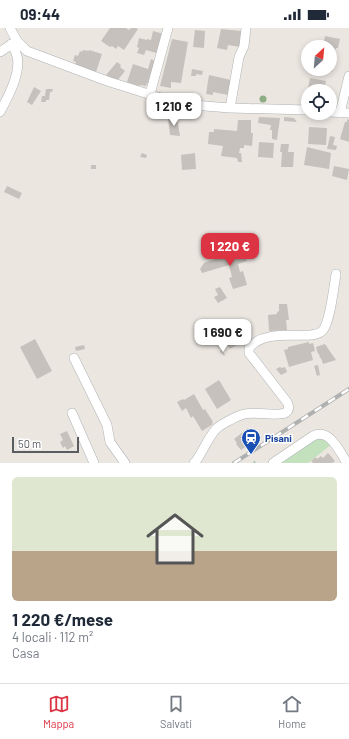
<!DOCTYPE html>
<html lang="it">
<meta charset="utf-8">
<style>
:root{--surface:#fff;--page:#f6f6f7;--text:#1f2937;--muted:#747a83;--line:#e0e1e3;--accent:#dc3442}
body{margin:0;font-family:Barlow,sans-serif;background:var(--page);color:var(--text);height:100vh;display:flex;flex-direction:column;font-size:15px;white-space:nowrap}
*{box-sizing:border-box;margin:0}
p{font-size:13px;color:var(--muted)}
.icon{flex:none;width:22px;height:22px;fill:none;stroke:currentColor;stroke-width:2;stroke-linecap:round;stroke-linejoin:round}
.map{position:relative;height:435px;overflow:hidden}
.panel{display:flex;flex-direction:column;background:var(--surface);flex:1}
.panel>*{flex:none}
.needle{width:26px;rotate:26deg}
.fabs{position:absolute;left:301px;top:12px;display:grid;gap:8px}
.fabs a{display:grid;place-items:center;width:36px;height:36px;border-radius:50%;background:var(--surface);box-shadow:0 2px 6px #0003;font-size:20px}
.scale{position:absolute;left:12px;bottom:10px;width:67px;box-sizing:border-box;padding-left:4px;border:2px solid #595d60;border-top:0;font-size:11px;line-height:14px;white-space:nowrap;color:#595d60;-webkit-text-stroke:3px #fff;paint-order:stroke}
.price{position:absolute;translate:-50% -34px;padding:0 9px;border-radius:8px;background:#fff;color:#222;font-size:13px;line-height:26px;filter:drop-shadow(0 1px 2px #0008)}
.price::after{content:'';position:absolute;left:50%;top:24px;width:12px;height:9px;margin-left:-6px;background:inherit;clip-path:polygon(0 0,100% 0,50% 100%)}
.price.on{background:var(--accent);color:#fff}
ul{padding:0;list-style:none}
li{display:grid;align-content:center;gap:8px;height:212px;padding:0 12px}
li span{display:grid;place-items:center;height:124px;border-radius:6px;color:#555}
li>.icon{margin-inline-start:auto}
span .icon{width:72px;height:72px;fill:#fffc;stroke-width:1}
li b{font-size:17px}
.status{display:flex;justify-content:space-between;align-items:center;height:28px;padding:0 20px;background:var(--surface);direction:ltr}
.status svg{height:11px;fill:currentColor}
.dock{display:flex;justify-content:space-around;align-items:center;height:56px;border-top:1px solid var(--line);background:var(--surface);font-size:11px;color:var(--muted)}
.dock a{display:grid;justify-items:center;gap:2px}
.dock .on{color:var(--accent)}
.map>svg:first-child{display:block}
.green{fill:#c3e1bd}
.building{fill:#c6c1bc}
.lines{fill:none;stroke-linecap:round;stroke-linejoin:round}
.minor-casing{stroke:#aeb2b5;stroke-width:10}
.path{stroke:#9ac69f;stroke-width:1.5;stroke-dasharray:4 2;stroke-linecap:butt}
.minor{stroke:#fff;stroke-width:9}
.rail-casing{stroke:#afb0b0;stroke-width:4}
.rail{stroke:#fff;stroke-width:2.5;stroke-dasharray:8;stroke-linecap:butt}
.tree{fill:#8ead84}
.labels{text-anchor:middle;stroke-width:3;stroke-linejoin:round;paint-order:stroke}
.transit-label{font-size:10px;font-weight:bold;fill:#164399;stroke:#fff;text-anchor:start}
</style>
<div class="status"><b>09:44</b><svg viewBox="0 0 49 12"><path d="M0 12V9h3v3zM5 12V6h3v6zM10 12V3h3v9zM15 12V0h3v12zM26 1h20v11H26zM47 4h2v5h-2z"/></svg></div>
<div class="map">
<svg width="349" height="435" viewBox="0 0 349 435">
<rect width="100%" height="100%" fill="#ebe6e0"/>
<path class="green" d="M318,408L332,416L308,435H281Z"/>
<path class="building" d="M110,0H126L129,2L131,0H136L138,1L124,22L118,18L116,21L112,18L110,19L101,13Z
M221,1L241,3V5H243L240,19L228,17L227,22L217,20Z
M195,2L205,3L204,20L193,19Z
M153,3L164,6L159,26L146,22L144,27L137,25L139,20L137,19L139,10L147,12V11L151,12Z
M325,8L340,11L338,20H336L335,23H336L332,44L320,42L330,41V19H323Z
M172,11L188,14L181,55L171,54V60L160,58Z
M83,22L89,23V22L102,26L96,44L75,37L76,34L73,33L75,27L78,28L80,23L82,24Z
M151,31L157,34L151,56L147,55L146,58L140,57L139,58L127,54L133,36L148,41Z
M117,34L121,37L120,39L125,43L117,53L106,47Z
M192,41L203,43L202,47L196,46V48H191Z
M209,47L231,52L228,67L213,64V67L206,66Z
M310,50L326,53L324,63H308V71H306Z
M34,59L41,63L32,77L27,74Z
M46,61H53L52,64H50L49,72H46V74H41L42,68H45Z
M180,67L187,68L186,75L175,74L176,70H179Z
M259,89L280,90L277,112L272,111V102H270L271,97L258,95Z
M284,89L294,90L297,94L284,93Z
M168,90H177L180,108L170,107Z
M347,91L349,92V114L340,111L345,94H347Z
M238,92H251V105H253L252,118L244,117V120H240L239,125H241L242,134H238L237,130L221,128L223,118L208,116L209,104H214V101L237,103Z
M309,99L327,100L326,117L308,116Z
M330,108L335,109L333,117L337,118L336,122L327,121Z
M259,114L274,115L273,130L258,129Z
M281,116H289L288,124H294L293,139H281L282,124H280Z
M307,119L331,125L329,141L304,137Z
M142,125L147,127L146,130L140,129Z
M195,125L196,141L182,142L181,127Z
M91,137H96V141H91Z
M334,138L349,141L347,152L332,148Z
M7,158L22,165L19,171L4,164Z
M242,219L247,233L238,236L240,244L243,243L247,257L233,261L229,250L232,249L229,237L202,245L200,241L204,235L232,225L231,223Z
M220,259L227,270L218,275L214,269L218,267L215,261Z
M279,276H287L289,292H286L287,302L269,303L268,287L277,286V284L279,283Z
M227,293L235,306L231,308L237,317L230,321L226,314L223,315L215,301Z
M35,311L52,343L37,351L20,319Z
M309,314V316L313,315L315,323L311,324L313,332L289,339L284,322L288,321V319Z
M325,316L336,332L323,336L321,330H320L319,326H318L316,319Z
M84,317L85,321L76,323L75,319Z
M222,321L225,327L224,328L220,324Z
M318,337L320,347L317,348L314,338Z
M280,339L282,340L285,339L287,344L281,347L276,341Z
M219,352L231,372L217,381L205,361Z
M194,366L203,382L205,381L213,394L212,395L213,396L202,403L193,388L191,390L186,380L182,383L177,374L183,371L184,372Z
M248,400L252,406L255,404L259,409L241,422L236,416L237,415L234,411Z
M67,403L74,418L67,422L65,418L63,420L60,414L63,412L60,406Z
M328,425L335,433L332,435H313L311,433L316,429L317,431L321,428L323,430Z"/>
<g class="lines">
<g class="minor-casing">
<path id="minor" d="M10,0L17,13L27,23L107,53L180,76L230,80L308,82
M0,24L15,14
M150,66L168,0
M230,80L239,29L244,18L246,0
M0,84C8,69 23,42 16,25C15,22 13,19 11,16
M330,84L349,85
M340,85L349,48
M74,330L107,397L110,414L125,435
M72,385L94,435
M194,435L196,433C203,423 208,410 216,401C220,397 235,389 241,387C254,382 274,389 285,385C290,382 289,378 287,374L249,325V320C268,297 314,315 323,302C330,294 334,258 336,246
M273,435L313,408C329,399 340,424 347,435"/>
</g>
<path class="path" d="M254,433L255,435"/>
<use href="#minor" class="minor"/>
<g class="rail-casing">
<path id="rail" d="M234,435L349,361"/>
</g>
<use href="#rail" class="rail"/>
</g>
<circle class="tree" cx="263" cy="71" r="3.5"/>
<defs>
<g id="station-pin" transform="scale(1)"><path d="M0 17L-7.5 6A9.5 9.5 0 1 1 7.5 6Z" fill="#1a4fb4" stroke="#fff"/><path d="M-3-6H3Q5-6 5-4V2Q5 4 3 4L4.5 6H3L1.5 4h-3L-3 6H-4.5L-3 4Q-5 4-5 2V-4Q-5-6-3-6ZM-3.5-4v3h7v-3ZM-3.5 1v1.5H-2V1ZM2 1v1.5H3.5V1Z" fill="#fff"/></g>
</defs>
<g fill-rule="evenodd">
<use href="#station-pin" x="251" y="410"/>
</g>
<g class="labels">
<g class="transit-label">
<text x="265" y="414">Pisani</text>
</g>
</g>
</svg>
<div class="fabs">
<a><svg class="needle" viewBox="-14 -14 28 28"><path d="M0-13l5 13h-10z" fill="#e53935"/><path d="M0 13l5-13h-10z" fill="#747a83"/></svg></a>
<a><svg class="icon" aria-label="locate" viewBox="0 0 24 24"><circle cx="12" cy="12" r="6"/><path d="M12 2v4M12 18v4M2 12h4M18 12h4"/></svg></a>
</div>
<div class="scale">50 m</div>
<b class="price" style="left:174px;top:99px">1 210 €</b>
<b class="price on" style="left:230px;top:239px">1 220 €</b>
<b class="price" style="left:223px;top:325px">1 690 €</b>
</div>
<section class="panel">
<ul>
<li><span style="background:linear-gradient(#dfe7d0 60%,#b9a48a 0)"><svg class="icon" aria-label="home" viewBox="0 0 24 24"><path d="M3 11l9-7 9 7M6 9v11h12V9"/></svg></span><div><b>1 220 €/mese</b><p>4 locali · 112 m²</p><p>Casa</p></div></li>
</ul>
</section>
<nav class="dock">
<a class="on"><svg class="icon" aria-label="map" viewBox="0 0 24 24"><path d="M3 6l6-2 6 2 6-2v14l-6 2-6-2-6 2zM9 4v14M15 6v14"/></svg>Mappa</a>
<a><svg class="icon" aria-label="saved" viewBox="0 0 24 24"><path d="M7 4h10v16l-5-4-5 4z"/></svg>Salvati</a>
<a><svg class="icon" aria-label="home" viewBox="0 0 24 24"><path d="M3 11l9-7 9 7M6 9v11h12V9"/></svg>Home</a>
</nav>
